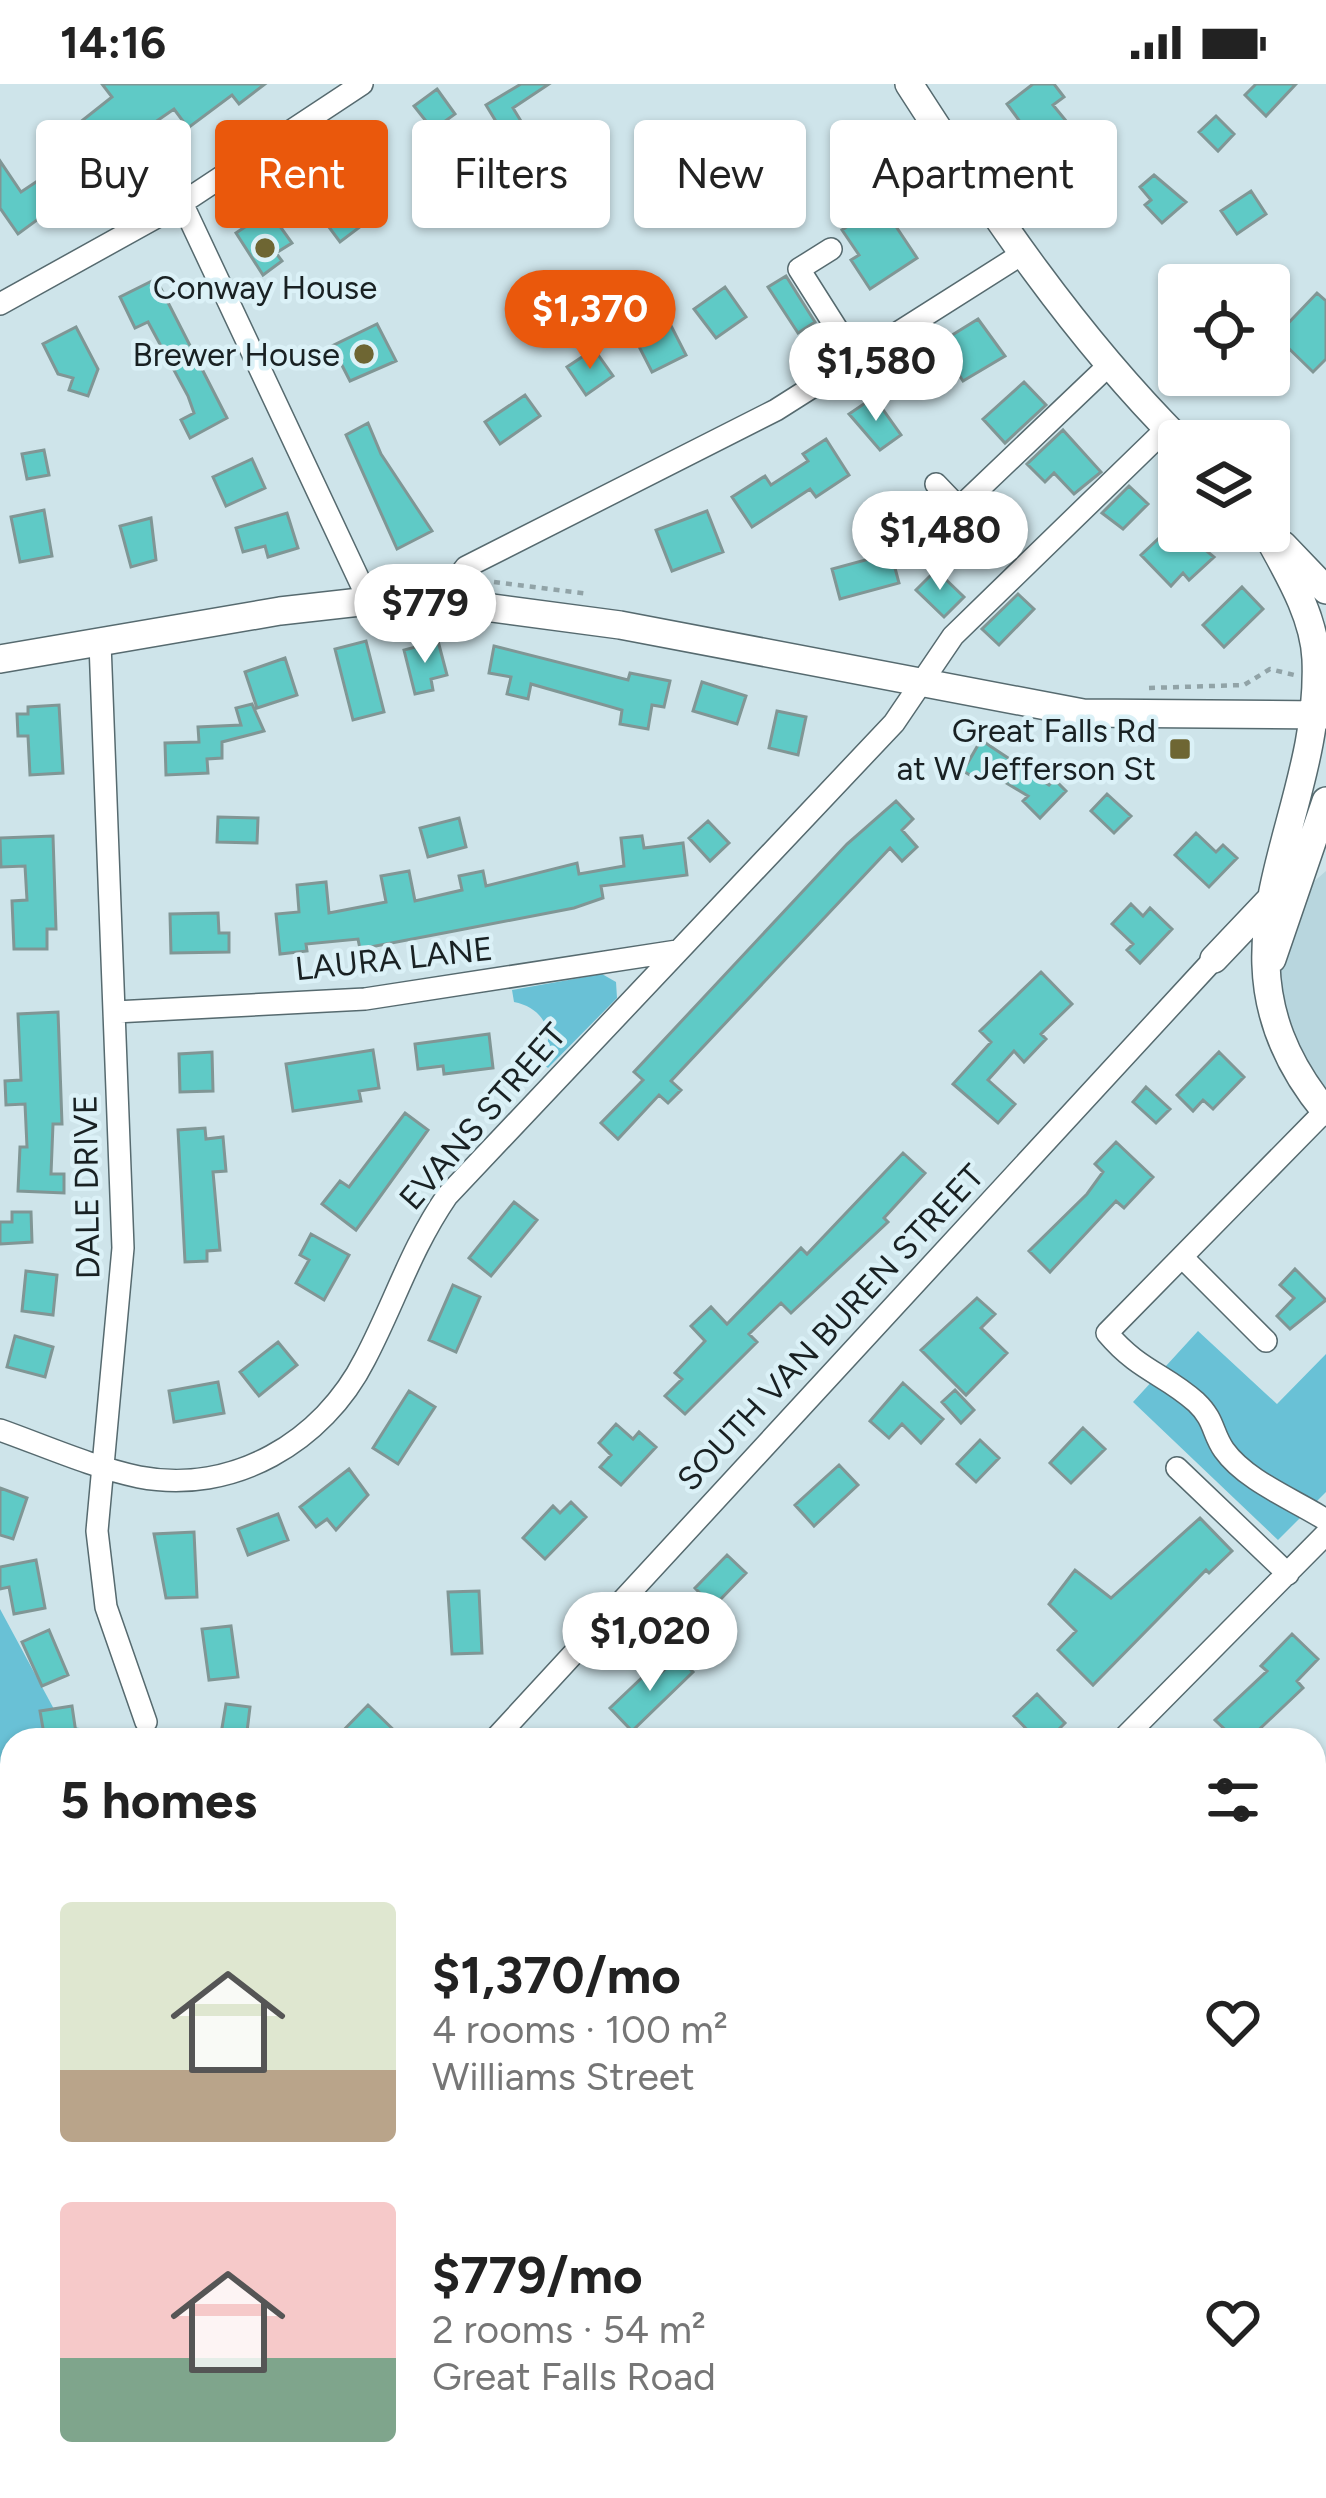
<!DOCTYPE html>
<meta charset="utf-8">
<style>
:root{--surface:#fff;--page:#f2f2f2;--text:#222;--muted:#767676;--accent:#ea580c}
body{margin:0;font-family:Figtree,sans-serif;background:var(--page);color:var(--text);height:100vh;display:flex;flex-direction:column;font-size:45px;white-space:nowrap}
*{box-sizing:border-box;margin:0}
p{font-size:39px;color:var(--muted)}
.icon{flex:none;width:66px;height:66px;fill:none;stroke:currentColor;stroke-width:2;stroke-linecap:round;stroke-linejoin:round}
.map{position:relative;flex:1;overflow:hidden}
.side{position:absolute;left:0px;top:1644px;width:1326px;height:771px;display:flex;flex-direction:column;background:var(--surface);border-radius:36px 36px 0 0;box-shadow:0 3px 9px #0004}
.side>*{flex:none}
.top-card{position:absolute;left:36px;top:36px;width:1254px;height:108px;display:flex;gap:24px}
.buttons{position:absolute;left:1158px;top:180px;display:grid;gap:24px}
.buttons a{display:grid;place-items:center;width:132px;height:132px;border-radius:12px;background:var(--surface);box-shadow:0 3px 9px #0004;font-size:60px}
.price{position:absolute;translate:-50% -102px;padding:0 27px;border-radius:42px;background:#fff;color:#222;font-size:39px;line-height:78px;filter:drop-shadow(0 3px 6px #0008)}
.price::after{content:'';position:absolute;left:50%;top:72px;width:36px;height:27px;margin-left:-18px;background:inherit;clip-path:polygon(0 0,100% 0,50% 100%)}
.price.current{background:var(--accent);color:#fff}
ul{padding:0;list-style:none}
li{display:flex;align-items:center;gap:36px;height:300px;padding:0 60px}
li span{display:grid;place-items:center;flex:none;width:336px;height:240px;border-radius:12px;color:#555}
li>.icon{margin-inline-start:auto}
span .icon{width:144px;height:144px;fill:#fffc;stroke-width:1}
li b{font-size:51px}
h2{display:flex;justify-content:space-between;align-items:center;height:144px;padding:0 60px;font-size:51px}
.tag{padding:0 42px;border-radius:12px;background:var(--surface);box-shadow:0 3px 9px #0004;font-size:42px;line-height:108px}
.tag.current{background:var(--accent);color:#fff}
.status{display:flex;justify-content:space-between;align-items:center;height:84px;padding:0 60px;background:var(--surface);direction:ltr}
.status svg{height:33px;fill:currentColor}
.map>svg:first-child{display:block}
.built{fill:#b8d6de}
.green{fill:#69c1d6}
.forest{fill:#45abc2}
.building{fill:#5fcac6;stroke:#809695;stroke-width:3}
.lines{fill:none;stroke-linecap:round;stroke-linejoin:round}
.minor-casing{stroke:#566a6f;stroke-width:24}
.major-casing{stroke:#566a6f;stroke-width:30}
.path{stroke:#91a3a7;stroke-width:4.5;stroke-dasharray:6 6;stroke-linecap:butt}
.minor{stroke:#fff;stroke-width:21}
.major{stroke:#fff;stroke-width:27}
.poi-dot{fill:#6e6633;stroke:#dbf1f7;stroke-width:4.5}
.labels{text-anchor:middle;stroke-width:9;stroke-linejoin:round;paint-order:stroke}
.poi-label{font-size:33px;fill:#192123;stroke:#dbf1f7;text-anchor:end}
.street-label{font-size:33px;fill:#192123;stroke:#dbf1f7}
</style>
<div class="status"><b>14:16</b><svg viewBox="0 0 49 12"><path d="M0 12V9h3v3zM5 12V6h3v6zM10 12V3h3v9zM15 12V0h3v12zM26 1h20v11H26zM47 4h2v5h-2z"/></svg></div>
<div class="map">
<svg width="1326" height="2414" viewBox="0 0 1326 2414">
<rect width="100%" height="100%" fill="#cee4ea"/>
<path class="built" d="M1326,787V1028L1270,907L1294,815Z"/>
<path class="green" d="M602,890L616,898L617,914L548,984L541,978C557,951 545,924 514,918L512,906Z
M1198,1247L1277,1320L1326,1270V1408L1278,1456L1133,1318Z
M0,1525L62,1640L131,1656H12V1979L0,1976Z
M1326,1708V1910L1314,1923V1721Z"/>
<path class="forest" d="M1314,2332L1326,2334V2414H1306L1302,2403H1314Z"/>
<path class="building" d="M102,0H265L239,20L232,11L188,44L174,25L138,50L143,58L18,150L0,124V77L21,108L63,80L50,62L112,13Z
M521,0H549L513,24L533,57L514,67L486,21Z
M1033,0H1054L1064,13L1053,21L1094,71L1064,97L1007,20Z
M1256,0H1296L1266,32L1245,11Z
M437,5L455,30L433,46L414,22Z
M1216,32L1234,50L1218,67L1199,48Z
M342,84L377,130L340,158L305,111Z
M1154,91L1186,118L1162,139L1145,121L1151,116L1140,103Z
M1251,107L1266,130L1237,150L1221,127Z
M881,120L917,174L870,205L851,176L859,171L842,146Z
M269,127L292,159L276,169L282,177L263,191L236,149Z
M786,192L815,238L798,249L768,203Z
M156,195L227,334L190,354L181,336L194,329L188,312L148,238L135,244L120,213Z
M725,203L746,233L716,254L694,225Z
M1317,209L1326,217V275L1313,288L1276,252Z
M662,224L686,271L652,288L628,241Z
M978,235L1005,272L963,297L949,275L938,282L928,266Z
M377,240L396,277L350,297L332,262Z
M76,243L98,285L88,312L69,306L73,294L58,290L43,260Z
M594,265L613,292L586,311L567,283Z
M1024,298L1046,321L1005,359L983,335Z
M525,311L540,332L500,360L485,338Z
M874,313L901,351L880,366L849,330Z
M368,339L381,370L432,447L397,465L346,351Z
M1063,346L1101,388L1074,410L1054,389L1045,398L1027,380Z
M826,355L849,391L816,413L810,405L752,443L732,413L765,392L771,401L808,377L803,370Z
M44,366L49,391L27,395L22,370Z
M252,375L265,404L226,422L213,393Z
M1129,402L1148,420L1123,445L1102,429Z
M44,426L52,472L20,478L11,433Z
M707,427L723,468L672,487L656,446Z
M287,429L298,464L268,473L265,462L243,468L236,444Z
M985,429L1002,445L984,463L968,447Z
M151,434L156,476L131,483L120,442Z
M1174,440L1214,473L1189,496L1183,489L1171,502L1141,471Z
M891,469L899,499L840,515L832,485Z
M936,486L964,513L944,533L916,506Z
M1242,503L1263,525L1224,563L1203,541Z
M1018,510L1034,525L999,561L982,545Z
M366,557L384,628L353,636L335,565Z
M438,557L447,591L431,595L433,606L415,610L404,566Z
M494,562L628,596L630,589L670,597L664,623L652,621L648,645L620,640L622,626L531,600L528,615L507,610L511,593L489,589Z
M285,574L297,611L257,624L245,588Z
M702,598L746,612L737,640L693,627Z
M252,620L264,647L222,658V674L207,675L208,689L166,691L165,659L199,658L198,643L241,641L236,624Z
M59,621L63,689L30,691L28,652H18L17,630H28V623Z
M777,627L806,633L798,671L769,664Z
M981,656L1049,701L1054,695L1066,707L1040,734L1023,717L1028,712L988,688L982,698L963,687Z
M1107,710L1131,732L1114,749L1091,727Z
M896,717L913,735L902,746L917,763L902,777L890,764L671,997L681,1006L668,1019L659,1011L618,1055L601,1039L643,996L634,988L847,760Z
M218,733L258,734L257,759L217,758Z
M459,734L466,763L428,773L420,744Z
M708,737L729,759L710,777L689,754Z
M1196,749L1216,768L1223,761L1237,774L1209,803L1175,771Z
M53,752L56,845H47V865H14L12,817L27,816L25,782L1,783L0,754Z
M642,752L644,764L683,759L687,791L601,802L603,814L574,824L449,848L360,865L358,855L306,860L307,867L280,870L276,830L299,828L297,801L326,798L329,829L386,818L381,792L409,787L415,817L462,806L459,792L483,787L486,802L577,779L579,790L624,782L621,754Z
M1131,820L1143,832L1150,824L1172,845L1140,879L1127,866L1133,860L1112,840Z
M218,829L219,849H229V868L171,869L170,830Z
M1041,888L1072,920L1041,950L1046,955L1024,978L1014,967L988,996L1015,1020L998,1039L953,1000L991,958L980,947Z
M58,928L62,1040H53L51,1090H64V1109L18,1107L20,1063H27L25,1020L6,1021L5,997L21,996L18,930Z
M489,950L493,984L444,990L443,982L418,985L415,960Z
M373,966L379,1004L359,1007L361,1017L293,1027L286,980Z
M212,968L213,1007L180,1008L179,970Z
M1219,968L1244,993L1213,1025L1203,1016L1193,1027L1177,1011Z
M1146,1003L1170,1025L1156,1039L1133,1018Z
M405,1029L428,1046L356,1146L322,1120L340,1097L349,1103Z
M205,1044L206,1055L223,1053L226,1087L213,1088L220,1166L207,1167V1177L185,1178L178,1046Z
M1116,1058L1153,1093L1124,1124L1116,1117L1050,1188L1029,1167L1087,1110L1103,1088L1095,1080Z
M903,1069L925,1089L884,1134L888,1138L791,1229L781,1219L749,1250L757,1258L685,1330L665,1312L682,1295L675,1289L705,1257L691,1242L711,1223L727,1240L801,1164L807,1170Z
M514,1118L537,1136L491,1192L469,1174Z
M12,1128H31L32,1158L0,1160V1138H12Z
M311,1150L349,1171L324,1216L296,1199L309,1176L300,1171Z
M1295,1185L1326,1216L1290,1245L1277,1232L1294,1214L1280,1201Z
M26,1187L57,1191L53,1231L22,1227Z
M453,1201L480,1213L456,1268L429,1256Z
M977,1214L995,1230L981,1244L1007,1269L966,1311L921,1266Z
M15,1252L53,1263L45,1293L7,1283Z
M278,1258L297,1281L259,1312L240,1288Z
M218,1298L224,1329L174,1338L169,1307Z
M903,1299L943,1335L921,1359L902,1340L889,1354L870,1337Z
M955,1306L974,1326L961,1339L942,1318Z
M409,1307L435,1323L398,1380L373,1364Z
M616,1340L633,1355L639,1348L656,1363L621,1401L600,1383L611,1371L599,1359Z
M1083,1344L1105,1365L1071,1399L1050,1379Z
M980,1356L999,1374L976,1398L957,1380Z
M839,1381L858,1401L814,1442L795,1421Z
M349,1385L368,1411L336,1446L327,1435L316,1443L300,1423Z
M0,1404L27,1414L13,1455L0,1451Z
M571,1418L586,1433L545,1475L523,1454L553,1422L560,1429Z
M278,1430L288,1456L248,1471L238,1445Z
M1200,1434L1232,1467L1209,1489L1206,1486L1093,1601L1058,1566L1076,1547L1049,1520L1075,1486L1111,1514Z
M194,1448L197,1513L166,1514L154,1450Z
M727,1471L746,1489L713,1523L695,1504Z
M36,1476L45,1524L14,1530L9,1503L0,1505V1483Z
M479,1507L482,1569L452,1570L448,1508Z
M231,1542L238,1593L209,1596L202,1545Z
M49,1546L68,1591L42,1602L22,1558Z
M1292,1550L1318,1575L1297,1597L1303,1604L1248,1656H1236L1215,1636L1267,1587L1261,1582Z
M678,1573L693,1588L632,1647L610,1624L651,1585L658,1592Z
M1037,1610L1065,1639L1048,1656H1037L1014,1632Z
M226,1620L250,1623L246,1656H220Z
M368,1621L404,1656H334Z
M72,1622L77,1656H45L40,1627Z"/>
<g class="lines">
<g class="minor-casing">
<path id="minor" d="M182,119L369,517
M831,165L799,185L856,275
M0,220L182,119L362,0
M936,400L959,424L1109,281
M440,517L466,483L776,326L1022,170
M100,559L123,1164L97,1447L106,1523L146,1638
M115,928L365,915L677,867
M1325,1027L1107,1249C1139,1287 1165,1290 1196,1318C1215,1336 1212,1349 1224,1366C1246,1397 1295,1416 1326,1436
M1182,1173L1266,1257
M0,1346C45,1362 92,1383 139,1393C233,1411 323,1358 365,1275C395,1218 410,1166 447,1112L894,639L953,552L1167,344
M1177,1384L1288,1490
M494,1656L1214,875
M1122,1656L1326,1450
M1314,2233L1326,2221
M0,2293L12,2310
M605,2403L608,2414
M1171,2403L1172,2414
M129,2414L130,2403
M1143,2414L1153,2403"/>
</g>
<g class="major-casing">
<path id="major" d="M909,0C990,126 1074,251 1180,357
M1265,447C1286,486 1314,530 1316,575C1323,740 1193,868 1326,1028
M1283,461L1326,506
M0,575L280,527L369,517H440L620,541L1083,629L1326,631
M1214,875L1269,817
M1272,875L1326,717
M0,1976L12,1979
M1314,2305L1326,2309"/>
</g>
<path class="path" d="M494,498L589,510
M1149,604L1244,601L1270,585L1294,591
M0,1751L12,1770"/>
<use href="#minor" class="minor"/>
<use href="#major" class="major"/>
</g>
<g class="poi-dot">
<circle cx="265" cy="164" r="12"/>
<circle cx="364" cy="270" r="12"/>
<rect x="1168" y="653" width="24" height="24" rx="6"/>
</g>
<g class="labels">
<g class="poi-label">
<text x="265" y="215" text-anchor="middle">Conway House</text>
<text x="340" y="282">Brewer House</text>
<text x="1156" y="658">Great Falls Rd<tspan x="1156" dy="38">at W Jefferson St</tspan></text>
</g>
<g class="street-label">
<text transform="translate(394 874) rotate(-6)" y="12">LAURA LANE</text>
<text transform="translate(482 1032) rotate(-49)" y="12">EVANS STREET</text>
<text transform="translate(86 1103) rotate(-91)" y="12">DALE DRIVE</text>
<text transform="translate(830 1243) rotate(-47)" y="12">SOUTH VAN BUREN STREET</text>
</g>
</g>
</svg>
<div class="buttons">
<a><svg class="icon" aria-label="locate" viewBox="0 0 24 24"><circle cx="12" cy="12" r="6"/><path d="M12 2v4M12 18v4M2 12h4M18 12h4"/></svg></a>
<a><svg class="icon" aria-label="layers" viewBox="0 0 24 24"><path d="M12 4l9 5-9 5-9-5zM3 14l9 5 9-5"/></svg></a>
</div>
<b class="price current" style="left:590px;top:288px">$1,370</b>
<b class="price" style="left:876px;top:340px">$1,580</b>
<b class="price" style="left:940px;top:509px">$1,480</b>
<b class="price" style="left:425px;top:582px">$779</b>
<b class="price" style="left:650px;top:1610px">$1,020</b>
<div class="top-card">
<a class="tag">Buy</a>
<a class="tag current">Rent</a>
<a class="tag">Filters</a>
<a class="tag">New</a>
<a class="tag">Apartment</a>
</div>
<section class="side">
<h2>5 homes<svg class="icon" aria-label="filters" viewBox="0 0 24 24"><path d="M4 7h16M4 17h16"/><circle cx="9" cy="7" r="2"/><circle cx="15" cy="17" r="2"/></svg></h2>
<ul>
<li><span style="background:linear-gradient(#dfe7d0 70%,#b9a48a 0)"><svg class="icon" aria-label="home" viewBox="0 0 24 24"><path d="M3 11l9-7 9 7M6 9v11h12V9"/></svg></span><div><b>$1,370/mo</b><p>4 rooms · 100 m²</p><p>Williams Street</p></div><svg class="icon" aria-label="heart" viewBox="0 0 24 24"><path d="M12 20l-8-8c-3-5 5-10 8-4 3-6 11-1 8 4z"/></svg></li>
<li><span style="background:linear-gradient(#f6c9c9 65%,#7fa58c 0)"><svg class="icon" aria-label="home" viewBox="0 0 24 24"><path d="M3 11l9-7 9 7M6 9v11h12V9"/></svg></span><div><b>$779/mo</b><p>2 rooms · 54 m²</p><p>Great Falls Road</p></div><svg class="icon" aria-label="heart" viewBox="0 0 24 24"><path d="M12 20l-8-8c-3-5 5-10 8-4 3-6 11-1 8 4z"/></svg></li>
</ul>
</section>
</div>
